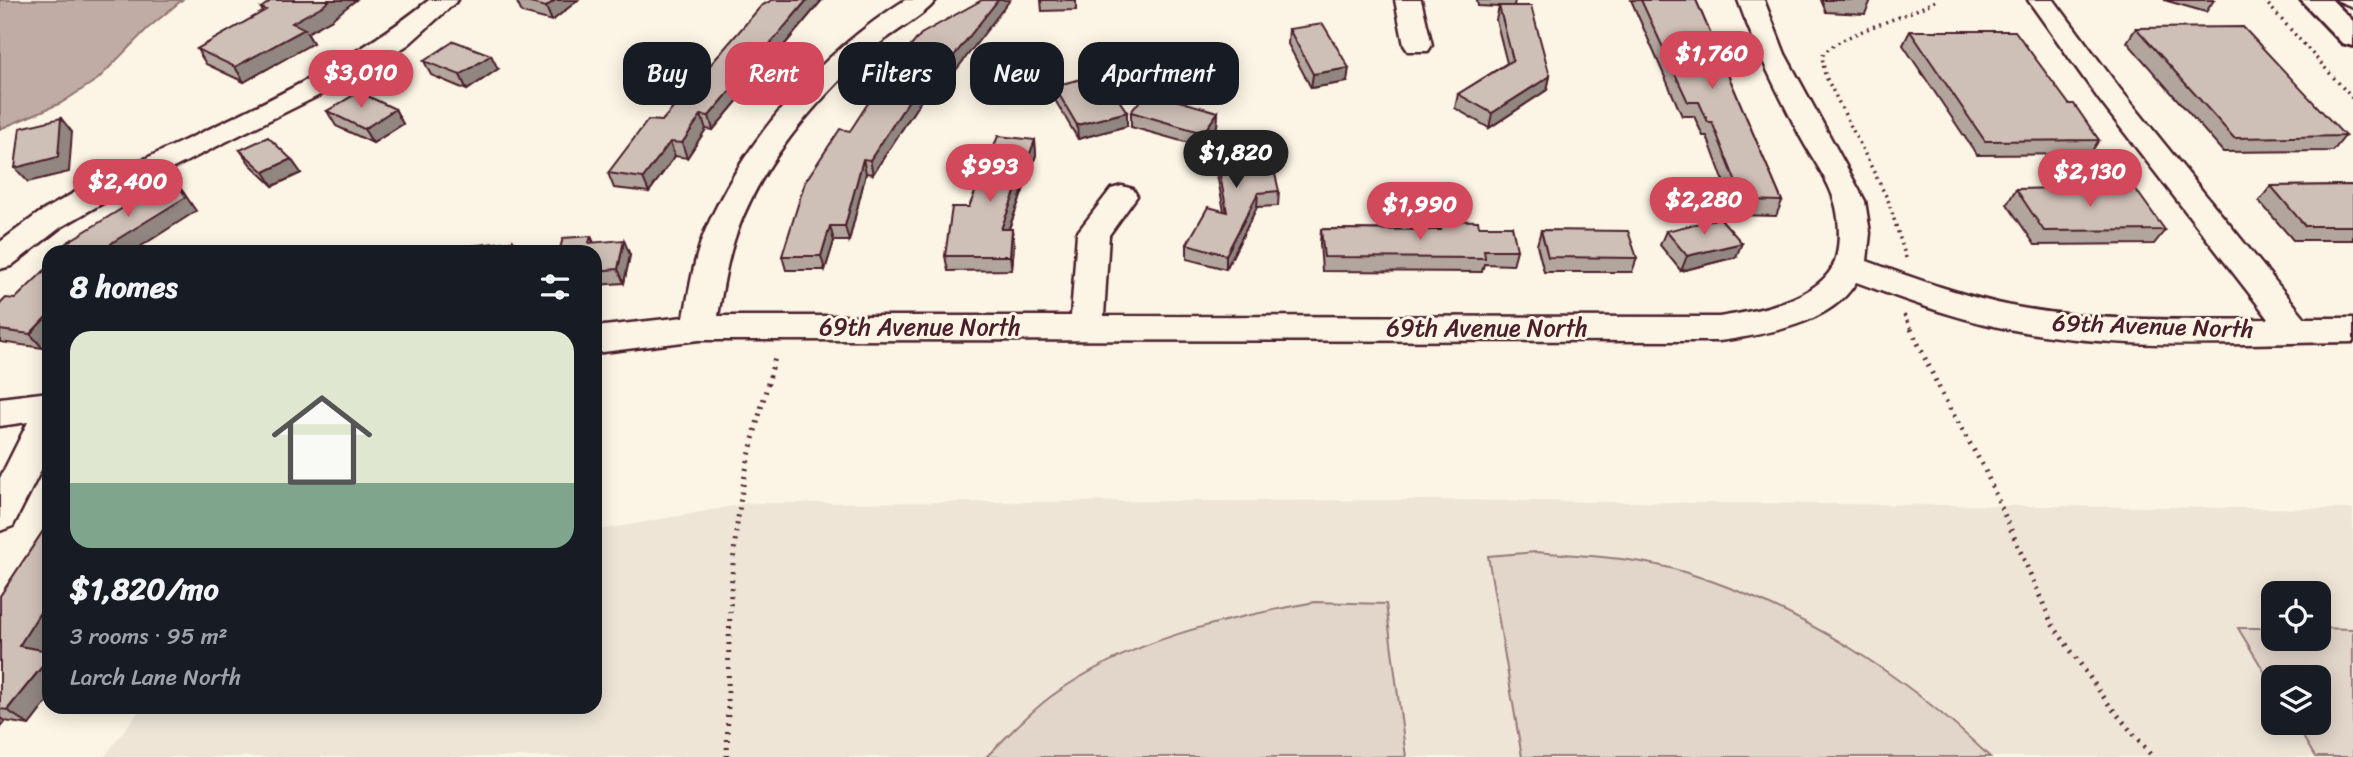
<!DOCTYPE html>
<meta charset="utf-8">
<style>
:root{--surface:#171b24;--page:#242831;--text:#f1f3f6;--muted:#9ea1a6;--line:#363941;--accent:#d1495b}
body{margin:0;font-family:Sriracha,sans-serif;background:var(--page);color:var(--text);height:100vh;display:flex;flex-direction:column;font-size:26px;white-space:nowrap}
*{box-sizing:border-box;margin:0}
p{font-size:23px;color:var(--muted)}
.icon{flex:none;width:38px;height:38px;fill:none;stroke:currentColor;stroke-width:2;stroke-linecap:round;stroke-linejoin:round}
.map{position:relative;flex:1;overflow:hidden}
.side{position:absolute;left:42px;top:245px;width:560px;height:469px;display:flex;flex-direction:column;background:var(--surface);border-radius:21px;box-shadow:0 4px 18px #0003}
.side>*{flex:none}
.banner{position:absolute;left:623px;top:42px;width:665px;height:63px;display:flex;gap:14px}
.controls{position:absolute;left:2261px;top:581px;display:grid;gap:14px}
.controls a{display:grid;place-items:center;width:70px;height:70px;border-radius:14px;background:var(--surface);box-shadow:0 4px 18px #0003;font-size:35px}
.price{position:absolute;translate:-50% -60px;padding:0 16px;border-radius:24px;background:var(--accent);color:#fff;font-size:23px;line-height:46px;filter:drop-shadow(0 2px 4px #0008)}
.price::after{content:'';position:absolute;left:50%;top:42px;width:21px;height:16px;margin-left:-10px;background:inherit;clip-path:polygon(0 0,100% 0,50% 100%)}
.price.active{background:#222;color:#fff}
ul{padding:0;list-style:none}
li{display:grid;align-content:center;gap:14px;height:371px;padding:0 28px}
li+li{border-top:2px solid var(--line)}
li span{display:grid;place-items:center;height:217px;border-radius:21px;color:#555}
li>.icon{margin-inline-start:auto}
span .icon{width:126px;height:126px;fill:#fffc;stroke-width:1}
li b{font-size:30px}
h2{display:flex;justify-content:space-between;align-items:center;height:84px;padding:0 28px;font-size:30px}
.pill{padding:0 24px;border-radius:21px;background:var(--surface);box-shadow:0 4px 18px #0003;font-size:24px;line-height:63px}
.pill.active{background:var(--accent);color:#fff}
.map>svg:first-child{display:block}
.built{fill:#eee5d7;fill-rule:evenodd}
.green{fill:#e2d5ca;stroke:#967a7a;stroke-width:2}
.water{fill:#c0aca5;stroke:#917474;stroke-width:2}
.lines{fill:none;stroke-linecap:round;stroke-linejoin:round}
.lane-casing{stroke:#4a1f2b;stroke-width:5}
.street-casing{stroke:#4a1f2b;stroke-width:5}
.secondary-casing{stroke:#4a1f2b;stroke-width:6}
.path-far1{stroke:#4a1f2b;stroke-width:3.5;stroke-dasharray:2 4.5;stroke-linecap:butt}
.path{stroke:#4a1f2b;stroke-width:5;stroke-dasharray:2 6;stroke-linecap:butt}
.lane{fill:#fcf5e5;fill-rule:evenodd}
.street{fill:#fcf5e5;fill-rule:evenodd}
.secondary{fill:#fcf5e5;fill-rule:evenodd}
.wall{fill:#b2a59d;stroke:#4a1f2b;stroke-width:2}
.shaded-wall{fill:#918680;stroke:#4a1f2b;stroke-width:2}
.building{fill:#cfc0b7;stroke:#4a1f2b;stroke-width:2}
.labels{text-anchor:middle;stroke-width:6;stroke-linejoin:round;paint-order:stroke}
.street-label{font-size:24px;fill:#4a1f2b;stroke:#fcf5e5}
</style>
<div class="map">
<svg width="2353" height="757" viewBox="0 0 2353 757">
<rect width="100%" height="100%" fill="#fcf5e5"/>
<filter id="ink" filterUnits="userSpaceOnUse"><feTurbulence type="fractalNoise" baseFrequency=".0143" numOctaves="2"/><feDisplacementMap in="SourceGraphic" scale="14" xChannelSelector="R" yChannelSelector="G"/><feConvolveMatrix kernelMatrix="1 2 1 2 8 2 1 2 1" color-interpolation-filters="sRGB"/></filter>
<g filter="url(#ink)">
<path class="built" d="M1425,500L2353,509V757H104L142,707H595V531L750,503ZM2273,593H2319V639H2273ZM2273,677H2319V723H2273Z"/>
<path class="green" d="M1536,552C1584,556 1637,557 1684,572C1799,607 1904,674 1990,757H1522L1488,556Z
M1315,602L1386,604L1406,757H986C1007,737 1029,712 1053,695C1131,639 1222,619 1315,602Z
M2238,628H2273V639H2319V628L2353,629V757H2315L2295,723H2319V677H2273V686Z"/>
<path class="water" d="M0,0H182L147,29L98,79L61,103L0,129Z"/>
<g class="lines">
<g class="lane-casing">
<path id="lane" d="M2336,0H2353V7Z"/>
</g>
<g class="street-casing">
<path id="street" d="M429,0H458L409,44L366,72L101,204L61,227L11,266L0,269V242L39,213L79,190C196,133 328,82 429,0Z
M905,0H936C925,16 886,36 869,52C815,102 762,162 737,232C727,259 723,288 718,316H1071L1077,233L1111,189L1122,186L1133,189L1137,196L1109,235L1104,316L1719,317C1753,312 1816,300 1833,266C1841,249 1840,220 1835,203C1829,180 1811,157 1800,136C1777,91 1755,48 1738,0H1764L1785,54L1865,201L1870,233L1867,261C1916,279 1965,297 2016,307C2099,322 2185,320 2269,319L2100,101L2028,0H2054L2120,89L2305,318H2353V342C2242,343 2129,351 2019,331C1963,322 1909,301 1856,282C1832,324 1763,335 1719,341L699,340L595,353V327L684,317C690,288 694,257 706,229C746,137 821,53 905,0Z
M1395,0H1421L1432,45L1428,51H1408L1404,45Z
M49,392V454L13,526L0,531V478L28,422L0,426V398Z"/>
</g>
<g class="secondary-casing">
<path id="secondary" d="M2301,0H2332L2353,21V46L2342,43Z"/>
</g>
<path class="path-far1" d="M2264,0L2353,99
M1906,258L1888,200L1825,75L1822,56C1838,33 1908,18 1936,0
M1904,315L1912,331"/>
<path class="path" d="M1911,329L1944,398L1984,468L2052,624L2110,706L2153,757
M727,757C729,675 727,592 739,511C746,457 762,406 776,354"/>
<use href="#lane" class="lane"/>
<use href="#street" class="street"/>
<use href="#secondary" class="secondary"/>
</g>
<path class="wall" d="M516,0H578L552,21L522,13Z
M772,0H822L713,130L706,129L687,158L675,156L649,192L614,188L608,173L662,121Z
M982,0L940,91L929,88L873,174L866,173L849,241H834L825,270H786L782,256Z
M1041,0H1076V10L1042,11Z
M1477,0H1515L1514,6L1550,76L1547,90L1489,128L1455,108L1458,94L1507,63L1496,20L1499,7L1478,6Z
M1631,0H1696L1782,201L1776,216L1736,215L1707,136H1703L1694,116H1682Z
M1821,0H1871L1865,14L1826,12Z
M2164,0H2214L2206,12Z
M261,8L332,19L307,33L313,43L244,82L206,64L197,49L263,12Z
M2136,28L2345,136L2333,151L2223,152L2127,42Z
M1289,29L1347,82L1311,88L1288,44Z
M1910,31L2069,104L2099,140L2090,154L1977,155L1903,45Z
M424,61L498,69L467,90L431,75Z
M1054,86L1127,126L1078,139L1055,100Z
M395,109L403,124L373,143L336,126L327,111Z
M1131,112H1218L1217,126L1203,147L1131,127Z
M1213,139L1279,191L1278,206L1257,207L1226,269L1187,259V244L1224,211L1213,154Z
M1035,140L1036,155L1009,229L1014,244L1012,270L948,271L945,256L969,207Z
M240,150L291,159L301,173L273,186L250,164Z
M2353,185V240H2293L2259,201L2271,186Z
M2016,189L2165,230L2154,244L2035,245L2007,204Z
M1440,220L1517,250L1513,265L1484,264L1482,272L1322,271L1320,243L1321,229L1438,230Z
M1541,230L1637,258L1632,272H1544L1537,245Z
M1666,231L1736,257L1681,271L1660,245Z
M591,236L594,243L630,255L624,283L595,285V252Z
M15,299L43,348L0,342V304Z
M49,522V646L46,651H49V699L29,725L5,721L0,727V596Z"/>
<path class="shaded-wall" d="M330,0H356L332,19L307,33L313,43L244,82L235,67L292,23Z
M555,0H578L552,21L546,7Z
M807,0H822L713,130L709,116Z
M998,0H1010L940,91L938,76Z
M491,55L498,69L467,90L460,75Z
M1349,68L1347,82L1311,88L1313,74Z
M926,74L929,88L873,174L870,160Z
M1550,76L1547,90L1489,128L1492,113Z
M395,109L403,124L373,143L364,129Z
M1127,112V126L1078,139L1077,125Z
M1218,112L1217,126L1203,147V133Z
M701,115L706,129L687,158L682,143Z
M61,118L72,132L69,172L28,182L15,168Z
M1035,140L1036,155L1003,244L1001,229Z
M670,142L675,156L649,192L643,178Z
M291,159L301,173L273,186L264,172Z
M863,159L866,173L849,241L845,226Z
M173,177L196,211L132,252H103Z
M1258,193L1257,207L1226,269V255Z
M830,226L834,241L825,270L821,256Z
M1012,229L1014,244L1012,270L1010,256Z
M624,240L630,255L624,283L618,269Z
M513,241L519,252H511Z
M1742,243L1736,257L1681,271L1687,256Z
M49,314V342L43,348L30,334Z
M49,598V645L39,662L19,646Z
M49,658V699L29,725L7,710Z
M0,718L5,721L0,727Z"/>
<path class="building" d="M272,0H330L324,5L292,23L305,29L235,67L197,49L266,10L261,8Z
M518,0H555L546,7Z
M772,0H807L709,116L701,115L682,143L670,142L643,178L608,173L648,120L662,121L761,6Z
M982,0H998L938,76L926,74L870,160L863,159L845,226H830L821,256H782L805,182L840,129L850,131L885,77L921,34Z
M1641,0H1696L1782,201L1743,200L1712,122H1708L1699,102H1688Z
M1499,6H1531L1550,76L1492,113L1458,94L1513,60Z
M1323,24L1349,68L1313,74L1289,29Z
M2243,27L2345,136L2234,138L2136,28Z
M1910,31H2015L2069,104H2074L2099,140L1985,141Z
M454,41L491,55L460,75L424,61Z
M1101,74L1127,112L1077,125L1054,86Z
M359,92L395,109L364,129L327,111Z
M1147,92L1218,112L1203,133L1131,112Z
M61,118L58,157L15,168L20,128Z
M998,136L1035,140L1001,229H1012L1010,256H945L952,207H969Z
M1266,136L1279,191L1258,193L1226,255L1187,244L1208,207L1227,212L1213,139Z
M268,137L291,159L264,172L240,150Z
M173,177L186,197L113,242L103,252H64L70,246L66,243Z
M2353,185V226H2305L2271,186Z
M2134,187L2165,230L2044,231L2016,189Z
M1720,218L1742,243L1687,256L1666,231Z
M1440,220L1478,221L1479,226H1512L1517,250H1484L1485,258L1324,257L1321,229L1441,230Z
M1541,230L1628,231L1637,258L1548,257Z
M591,236L589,243L624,240L618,269L595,271V252H559L563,238Z
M513,241L511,252H469H470L471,246Z
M49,266V314L30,334L0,330V304L6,298L15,299Z
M49,522V598L19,646L49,651V658L7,710L0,709V596Z"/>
</g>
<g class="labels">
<g class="street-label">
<text transform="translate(2153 326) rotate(2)" y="8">69th Avenue North</text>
<text x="920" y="335">69th Avenue North</text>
<text x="1487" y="336">69th Avenue North</text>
</g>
</g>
</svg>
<div class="controls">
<a><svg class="icon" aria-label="locate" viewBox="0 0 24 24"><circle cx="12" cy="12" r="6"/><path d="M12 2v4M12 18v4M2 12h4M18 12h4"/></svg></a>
<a><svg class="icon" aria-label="layers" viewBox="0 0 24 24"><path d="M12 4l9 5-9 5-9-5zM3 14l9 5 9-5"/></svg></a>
</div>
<b class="price" style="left:1712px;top:91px">$1,760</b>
<b class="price" style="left:361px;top:110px">$3,010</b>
<b class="price active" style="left:1236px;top:190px">$1,820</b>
<b class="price" style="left:990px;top:204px">$993</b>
<b class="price" style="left:2090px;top:209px">$2,130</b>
<b class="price" style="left:128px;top:219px">$2,400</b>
<b class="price" style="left:1704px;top:237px">$2,280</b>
<b class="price" style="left:1420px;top:242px">$1,990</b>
<div class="banner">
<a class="pill">Buy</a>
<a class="pill active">Rent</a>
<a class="pill">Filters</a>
<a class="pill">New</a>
<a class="pill">Apartment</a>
</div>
<section class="side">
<h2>8 homes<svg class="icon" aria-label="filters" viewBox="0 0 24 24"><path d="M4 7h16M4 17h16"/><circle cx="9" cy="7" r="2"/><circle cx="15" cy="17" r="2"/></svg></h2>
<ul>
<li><span style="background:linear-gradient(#dfe7d0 70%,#7fa58c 0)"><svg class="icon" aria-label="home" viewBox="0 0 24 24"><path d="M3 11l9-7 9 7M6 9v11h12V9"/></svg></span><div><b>$1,820/mo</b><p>3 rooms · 95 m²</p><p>Larch Lane North</p></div></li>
</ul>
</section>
</div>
